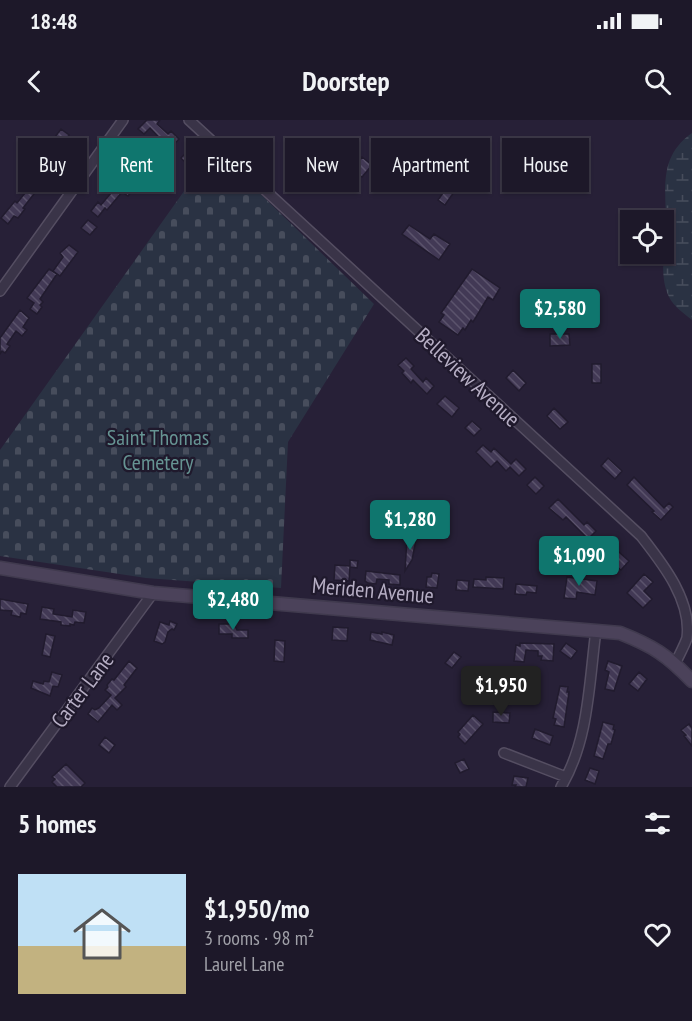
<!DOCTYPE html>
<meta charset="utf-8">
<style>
:root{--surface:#1d1829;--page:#252131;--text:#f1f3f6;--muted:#a0a0a8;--line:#3b3746;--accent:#0f766e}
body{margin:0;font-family:"PT Sans Narrow",sans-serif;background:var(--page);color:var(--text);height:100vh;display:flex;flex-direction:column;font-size:22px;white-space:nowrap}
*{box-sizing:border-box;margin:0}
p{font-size:20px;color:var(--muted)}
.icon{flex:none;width:33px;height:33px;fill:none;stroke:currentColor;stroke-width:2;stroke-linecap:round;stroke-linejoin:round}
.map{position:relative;height:667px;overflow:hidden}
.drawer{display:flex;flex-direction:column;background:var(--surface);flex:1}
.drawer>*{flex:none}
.hud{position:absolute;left:18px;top:18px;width:657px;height:54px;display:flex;gap:12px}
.tools{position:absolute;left:620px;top:90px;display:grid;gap:12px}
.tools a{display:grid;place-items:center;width:54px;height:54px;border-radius:0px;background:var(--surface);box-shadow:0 2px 4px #0004,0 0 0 2px var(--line);font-size:30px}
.price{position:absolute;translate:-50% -51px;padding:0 14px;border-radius:6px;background:var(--accent);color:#fff;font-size:20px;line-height:39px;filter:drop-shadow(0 2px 3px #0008)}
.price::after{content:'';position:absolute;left:50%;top:36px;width:18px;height:14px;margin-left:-9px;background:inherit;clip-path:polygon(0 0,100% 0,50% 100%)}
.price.active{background:#222;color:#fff}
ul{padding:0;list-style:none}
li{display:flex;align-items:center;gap:18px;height:150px;padding:0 18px}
li span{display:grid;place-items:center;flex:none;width:168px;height:120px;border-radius:0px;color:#555}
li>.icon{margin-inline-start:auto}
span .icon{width:72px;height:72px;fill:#fffc;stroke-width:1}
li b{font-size:26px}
h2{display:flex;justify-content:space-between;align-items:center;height:72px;padding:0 18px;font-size:26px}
.tag{padding:0 21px;border-radius:0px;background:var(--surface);box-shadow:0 2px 4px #0004,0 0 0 2px var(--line);font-size:21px;line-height:54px}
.tag.active{background:var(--accent);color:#fff}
.status{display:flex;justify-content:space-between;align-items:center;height:42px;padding:0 30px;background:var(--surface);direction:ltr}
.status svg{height:16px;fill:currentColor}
header{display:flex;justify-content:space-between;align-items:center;height:78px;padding:0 18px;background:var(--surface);font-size:27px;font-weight:800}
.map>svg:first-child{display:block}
.wetland{fill:url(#wetland-marsh)}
.cemetery{fill:url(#cemetery-stones)}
.building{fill:url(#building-back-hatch);stroke:#211b2e;stroke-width:1.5}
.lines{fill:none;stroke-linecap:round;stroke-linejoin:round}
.minor-casing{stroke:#554e62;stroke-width:12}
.secondary-casing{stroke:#403a4e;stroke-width:15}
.minor{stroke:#3a3448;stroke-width:9}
.secondary{stroke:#4b425a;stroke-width:12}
.labels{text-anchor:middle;stroke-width:4.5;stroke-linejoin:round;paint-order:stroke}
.street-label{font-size:22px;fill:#b6aec4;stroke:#1f192c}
.park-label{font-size:22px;fill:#669493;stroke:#1f192c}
</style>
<div class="status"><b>18:48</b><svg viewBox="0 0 49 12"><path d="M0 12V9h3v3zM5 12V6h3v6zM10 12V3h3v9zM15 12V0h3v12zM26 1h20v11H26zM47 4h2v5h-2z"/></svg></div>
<header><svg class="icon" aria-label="back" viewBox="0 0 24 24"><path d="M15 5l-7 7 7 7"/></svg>Doorstep<svg class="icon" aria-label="search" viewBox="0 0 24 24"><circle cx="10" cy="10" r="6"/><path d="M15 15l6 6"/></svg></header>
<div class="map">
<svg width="692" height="667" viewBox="0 0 692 667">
<defs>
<pattern id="wetland-marsh" width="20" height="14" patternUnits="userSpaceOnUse" patternTransform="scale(1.5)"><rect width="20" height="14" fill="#2a3243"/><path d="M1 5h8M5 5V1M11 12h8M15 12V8" fill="none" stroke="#474d5c"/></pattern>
<pattern id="cemetery-stones" width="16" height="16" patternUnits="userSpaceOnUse" patternTransform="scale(1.5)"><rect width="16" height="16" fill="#2a3243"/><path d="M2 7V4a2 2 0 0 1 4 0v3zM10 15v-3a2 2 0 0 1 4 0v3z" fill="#474d5c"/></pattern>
<pattern id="building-back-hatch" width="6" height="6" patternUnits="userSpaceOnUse" patternTransform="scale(1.5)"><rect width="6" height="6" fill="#423955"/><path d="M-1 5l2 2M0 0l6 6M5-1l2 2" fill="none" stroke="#5b536c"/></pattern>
</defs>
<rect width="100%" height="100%" fill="#272037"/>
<path class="wetland" d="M692,13V200C685,194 673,186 669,177C658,154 666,129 666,105C666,69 658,37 692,13Z"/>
<path class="cemetery" d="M214,29L374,184L288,322L281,468L146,458L0,436V330Z"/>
<path class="building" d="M147,0H160L157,4L168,14L171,11L179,19L170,29L150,8L144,14L138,9Z
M61,9L69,15L63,23L67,26L52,44L55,47L23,88L25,89L18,98L14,96L8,104L1,98L15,81L17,83L40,55L37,53L47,40L45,39L58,19L55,17Z
M187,32L196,40L190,47L181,38Z
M362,37L372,45L362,57L353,49Z
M118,53L127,60L125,62L133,69L128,76L122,72L107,90L105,88L98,97L91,91L98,82L101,85L111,73L114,68L109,65Z
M447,67L454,72L445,85L438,80Z
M88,100L97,107L90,115L81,108Z
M409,105L430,119L434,114L450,124L439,140L402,114Z
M69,125L78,132L60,156L53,151L63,137L60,133Z
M49,149L57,154L40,179L43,182L40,185L42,187L37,194L30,189L34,183L27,178Z
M472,149L500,168L493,180L488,177L473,202L471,200L465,210L463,208L458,215L439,202L444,195L441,193Z
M20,190L29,198L23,207L27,210L22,216L16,211L7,224L10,226L5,233L2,231L0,234V218Z
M550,214H569L570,225L550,226Z
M406,238L414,246L411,249L423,262L426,258L434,266L427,274L413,260L411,263L402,253L404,251L398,245Z
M592,244H601V263H592Z
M513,250L526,263L519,271L506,258Z
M445,276L459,288L452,297L437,284Z
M554,288L568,302L560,309L547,296Z
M472,301L481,309L474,316L465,308Z
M483,325L491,332L494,328L511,344L516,339L526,349L519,356L510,347L506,351L497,341L491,347L476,332Z
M608,338L622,351L615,359L601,346Z
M535,357L544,366L536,374L527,365Z
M634,357L664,388L669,383L673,387L661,400L652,392L654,391L627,365Z
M558,379L584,405L587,402L596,411L588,419L566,397L563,400L549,388Z
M407,418L416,420L412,440L405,451Z
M606,424L609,427L611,425L629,441L621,450L610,440L608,443L601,437L604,434L600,430Z
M350,440L358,441L357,448L350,447L349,461L334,460L335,445L350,446Z
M366,451L400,455V465L389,464V460L377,459L376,464L368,463L365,461Z
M432,453L439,454L437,468L426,467L427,457H431Z
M644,454L653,462L644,471L652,479L643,488L627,473Z
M486,457L504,458L503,469L473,467L474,459L486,460Z
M567,457L597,461L595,475L577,472L576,479L564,478Z
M457,460L469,461L468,471L456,470Z
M516,464L537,466L536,473L527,472L526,475L515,474Z
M0,479L28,484L26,494L21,493L20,497L11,495L12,491L0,490Z
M42,487L54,489L53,494L72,497L73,490L86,492L84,503L75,502L74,505L70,504V506L61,505V502L40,499Z
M232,500L237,510H248V518H232V514H219V504H232Z
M170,501L177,504L174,510L172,509L168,512L165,522L162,524L154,521L160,502L169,505Z
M333,507L348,508L347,521L332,520Z
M371,512L382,514V512L394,515L392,525L370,520Z
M46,514L55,516L50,537L42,535Z
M275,520L285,521L284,542L274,541Z
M520,523L554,524L553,541L541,540L542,536H538V531L526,530L524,542L514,541L516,525L520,526Z
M566,523L577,531L571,539L560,531Z
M454,532L461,537L452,548L445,543Z
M129,541L137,548L124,565L126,567L115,578L122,585L117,590L112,585L98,602L88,594L92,588L95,590L99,588L111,575L105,570L108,567L107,565L112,559L114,560Z
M608,541L622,546L614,571L605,569L609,552L605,550Z
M52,552L62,555L58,567L53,566L50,576L31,568L33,561L43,564L44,561L49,562Z
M639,552L647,559L638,571L629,564Z
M560,566L568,567L567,572H569L564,607L554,605L556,599L553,598Z
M493,592L510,593L509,603L493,602Z
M473,595L483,604L465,624L458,617L460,614L458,612Z
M603,602L614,605L613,609L615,610L611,624H608L603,639L594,636Z
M689,604L692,608V626L684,616L686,615L681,610Z
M535,609L553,616L550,625L532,618Z
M105,617L115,625L109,633L99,625Z
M464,639L469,649L460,653L455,643Z
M66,644L85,663L81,667H57L52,662L55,659L52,657Z
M590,648L599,651L595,664L585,660Z
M514,656L528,658L526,667H515L516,665H512Z"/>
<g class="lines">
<g class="minor-casing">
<path id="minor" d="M189,0L641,416C662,443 692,480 687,518C684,527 679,535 675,544
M0,171L123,0
M504,633L566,657
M10,667L153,473
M561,667C589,620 589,563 596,510"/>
</g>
<g class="secondary-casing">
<path id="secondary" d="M0,448L153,473L620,513C653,526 667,535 692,561"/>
</g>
<use href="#minor" class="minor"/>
<use href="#secondary" class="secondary"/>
</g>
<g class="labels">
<g class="street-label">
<text transform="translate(468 257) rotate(43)" y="8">Belleview Avenue</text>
<text transform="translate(373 470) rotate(5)" y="8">Meriden Avenue</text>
<text transform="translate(82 570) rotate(-53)" y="8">Carter Lane</text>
</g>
<g class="park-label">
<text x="158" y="325">Saint Thomas<tspan x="158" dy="25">Cemetery</tspan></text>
</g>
</g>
</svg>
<div class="tools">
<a><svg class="icon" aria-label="locate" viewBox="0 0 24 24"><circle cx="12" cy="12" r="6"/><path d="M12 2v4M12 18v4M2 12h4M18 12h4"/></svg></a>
</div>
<b class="price" style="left:560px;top:220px">$2,580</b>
<b class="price" style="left:410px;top:431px">$1,280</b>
<b class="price" style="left:579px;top:467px">$1,090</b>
<b class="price" style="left:233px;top:511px">$2,480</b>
<b class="price active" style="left:501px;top:597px">$1,950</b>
<div class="hud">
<a class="tag">Buy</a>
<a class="tag active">Rent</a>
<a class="tag">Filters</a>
<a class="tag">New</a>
<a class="tag">Apartment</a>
<a class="tag">House</a>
</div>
</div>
<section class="drawer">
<h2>5 homes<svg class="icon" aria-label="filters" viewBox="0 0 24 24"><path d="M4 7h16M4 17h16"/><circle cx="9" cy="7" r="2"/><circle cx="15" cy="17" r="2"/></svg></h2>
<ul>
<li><span style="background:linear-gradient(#bfe0f5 60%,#c2b280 0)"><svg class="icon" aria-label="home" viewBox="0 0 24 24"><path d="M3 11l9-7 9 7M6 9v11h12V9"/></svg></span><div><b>$1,950/mo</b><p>3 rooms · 98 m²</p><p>Laurel Lane</p></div><svg class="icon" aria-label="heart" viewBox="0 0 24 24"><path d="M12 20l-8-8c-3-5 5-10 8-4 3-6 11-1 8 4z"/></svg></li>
</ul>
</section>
